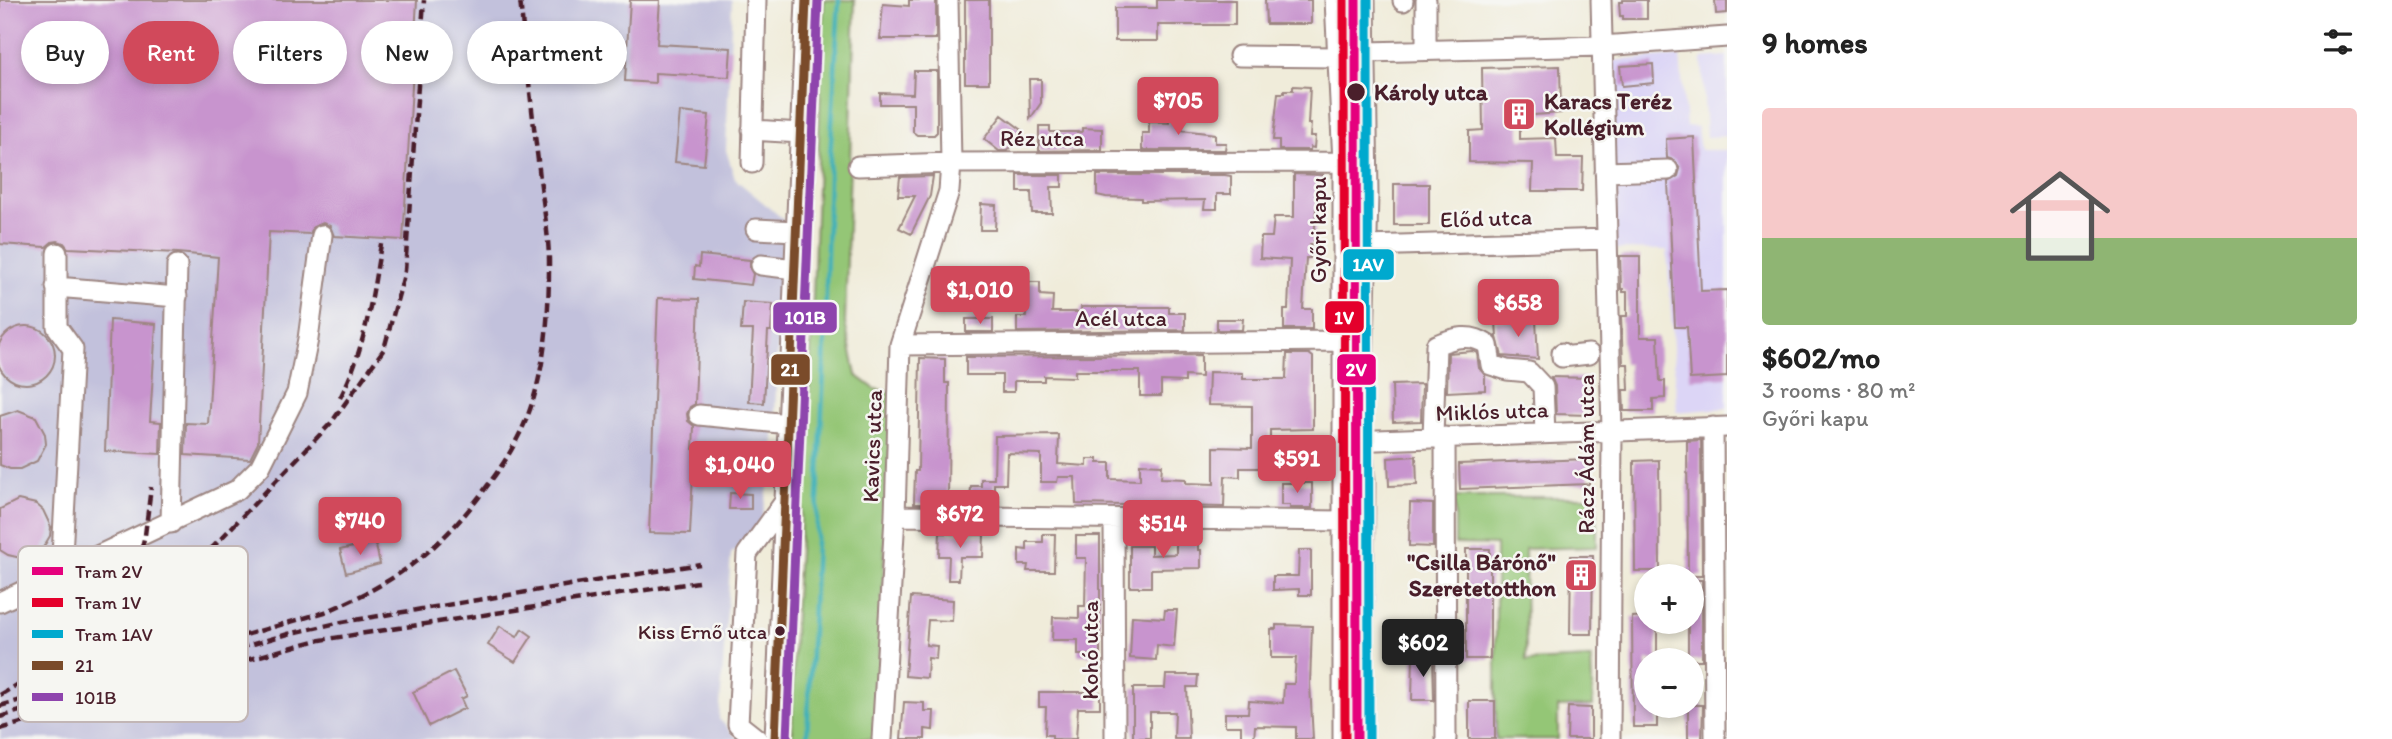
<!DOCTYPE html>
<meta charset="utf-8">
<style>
:root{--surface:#fff;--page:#f2f2f2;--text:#222;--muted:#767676;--accent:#d1495b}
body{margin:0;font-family:Itim,sans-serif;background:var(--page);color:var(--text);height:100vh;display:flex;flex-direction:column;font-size:26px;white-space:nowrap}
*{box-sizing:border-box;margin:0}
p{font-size:23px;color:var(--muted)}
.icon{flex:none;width:38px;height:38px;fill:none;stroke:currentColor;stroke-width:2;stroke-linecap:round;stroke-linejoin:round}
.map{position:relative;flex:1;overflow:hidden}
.side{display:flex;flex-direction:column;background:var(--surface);width:665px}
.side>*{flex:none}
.top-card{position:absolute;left:21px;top:21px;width:665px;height:63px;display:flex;gap:14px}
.fabs{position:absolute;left:1634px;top:564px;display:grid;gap:14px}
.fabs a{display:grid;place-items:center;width:70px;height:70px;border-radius:50%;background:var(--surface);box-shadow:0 4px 10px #0003;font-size:35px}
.price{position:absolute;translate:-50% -60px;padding:0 16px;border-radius:7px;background:var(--accent);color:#fff;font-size:23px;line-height:46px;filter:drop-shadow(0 2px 4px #0008)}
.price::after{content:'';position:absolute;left:50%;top:42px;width:21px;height:16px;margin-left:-10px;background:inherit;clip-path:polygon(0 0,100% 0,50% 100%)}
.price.selected{background:#222;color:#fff}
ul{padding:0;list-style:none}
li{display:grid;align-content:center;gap:14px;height:371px;padding:0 35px}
li span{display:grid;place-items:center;height:217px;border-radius:7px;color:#555}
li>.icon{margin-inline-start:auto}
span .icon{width:126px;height:126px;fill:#fffc;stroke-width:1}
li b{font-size:30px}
h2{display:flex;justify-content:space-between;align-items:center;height:84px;padding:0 35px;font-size:30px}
.tag{padding:0 24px;border-radius:32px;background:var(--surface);box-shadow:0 4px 10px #0003;font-size:24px;line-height:63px}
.tag.selected{background:var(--accent);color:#fff}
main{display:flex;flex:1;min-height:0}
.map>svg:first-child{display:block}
.built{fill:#dcd5f6}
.industrial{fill:#c2c1dc}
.green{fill:#94c676;stroke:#6f7250;stroke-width:2}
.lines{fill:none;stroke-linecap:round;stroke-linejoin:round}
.stream{stroke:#41b1b9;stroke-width:4.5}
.building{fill:#c894ce}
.minor-casing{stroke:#9d8682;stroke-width:23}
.minor{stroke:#fff;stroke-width:19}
.rail{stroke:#4a1f2b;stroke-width:4.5;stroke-dasharray:10 5;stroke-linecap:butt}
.bus-1-casing{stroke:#f6f6f2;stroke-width:14}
.bus-2-casing{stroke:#f6f6f2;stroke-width:14}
.bus-1{stroke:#7a4b2a;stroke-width:9}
.bus-2{stroke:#8e44ad;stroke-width:9}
.tram-1-casing{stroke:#f6f6f2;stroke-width:14}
.tram-2-casing{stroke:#f6f6f2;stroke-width:14}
.tram-3-casing{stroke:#f6f6f2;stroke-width:14}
.tram-1{stroke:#e5007d;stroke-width:9}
.tram-2{stroke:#e4002b;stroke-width:9}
.tram-3{stroke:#00a9ce;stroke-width:9}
.stop-dot{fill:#4a1f2b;stroke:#f6f6f2;stroke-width:2.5}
.labels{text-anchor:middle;stroke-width:5;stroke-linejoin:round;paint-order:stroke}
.bus-label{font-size:21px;fill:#4a1f2b;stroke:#f6f6f2;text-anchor:end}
.stop-label{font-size:23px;font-weight:bold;fill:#4a1f2b;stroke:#f6f6f2;text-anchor:start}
.poi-label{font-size:23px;font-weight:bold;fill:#4a1f2b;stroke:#f6f6f2;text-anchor:start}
.street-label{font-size:23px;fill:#4a1f2b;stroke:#f6f6f2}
.key{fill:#f6f6f2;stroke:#c2b6b6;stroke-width:2}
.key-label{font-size:19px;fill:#4a1f2b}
.line-badge{stroke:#f6f6f2;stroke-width:2.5}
.badge-label{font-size:19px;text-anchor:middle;font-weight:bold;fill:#fff}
</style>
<main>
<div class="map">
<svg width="1727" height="739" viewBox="0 0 1727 739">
<rect width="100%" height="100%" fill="#f6f6f2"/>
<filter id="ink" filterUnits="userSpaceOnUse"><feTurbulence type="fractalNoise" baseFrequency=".0143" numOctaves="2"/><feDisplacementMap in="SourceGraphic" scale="14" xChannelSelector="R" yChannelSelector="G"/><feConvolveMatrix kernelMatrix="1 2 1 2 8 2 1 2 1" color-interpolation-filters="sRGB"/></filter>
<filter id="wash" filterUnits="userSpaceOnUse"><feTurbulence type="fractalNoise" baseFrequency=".00686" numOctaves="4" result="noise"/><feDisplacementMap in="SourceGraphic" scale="28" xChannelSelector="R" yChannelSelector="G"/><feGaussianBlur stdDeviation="1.57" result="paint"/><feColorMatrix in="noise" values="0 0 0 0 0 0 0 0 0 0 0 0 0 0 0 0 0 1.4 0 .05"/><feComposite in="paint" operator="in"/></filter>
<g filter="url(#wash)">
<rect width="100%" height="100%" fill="#f0ecda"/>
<path class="built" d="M1680,56L1686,126L1697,127L1700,150H1727V408L1677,412L1667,250L1615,249L1609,61Z
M1727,56V136L1706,137L1702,58Z"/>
<path class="industrial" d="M0,0H732L726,150L735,179L783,219L773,462L761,524L731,554L719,719L738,739H0Z"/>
<path class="green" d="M824,0H855L845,323L856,375L875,389L892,392L876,739H792L794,631L810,376Z
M1455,497H1597V547L1525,549L1526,661L1591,658L1593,706L1558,707V739H1496V545L1455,544Z"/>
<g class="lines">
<path class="stream" d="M807,739L824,367L829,177L839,0"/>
</g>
<g id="blocks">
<path class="building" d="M0,0H417L403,240L334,236L330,226L323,223L313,227L310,234L269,232L258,443L250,459L185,455L186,423L208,424L218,257L178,253L68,248L64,243L58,241L52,242L46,247L0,244Z
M630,0H660L657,44L731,48L729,77L655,73V83L625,81Z
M909,0H936V39H880L883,4L909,6Z
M965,0H989V83H965Z
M1157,0H1235V25H1158V41H1115V8H1157Z
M1265,0H1311V24H1266Z
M1623,0H1647V19H1623V16H1620L1619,2H1623Z
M1715,0H1727V13L1716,14Z
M1653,64L1654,83L1622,86L1620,66Z
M1560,66L1561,113L1520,116V139L1556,138L1557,158H1583L1582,191H1532L1533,163L1469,162V131L1483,130L1482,68Z
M914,71H937V132L934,135H917L913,132V104H880V93L913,94Z
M1029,79H1041V103L1030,119Z
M1293,86L1310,87L1308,124H1311L1310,136H1315L1314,148L1310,147V150H1279V140H1273L1278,93H1284V90H1293Z
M1169,111L1181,113V130L1215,134V143H1226L1225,150H1142V133H1149V122L1169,123Z
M680,112L709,115L704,165L675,162Z
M1002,115L1022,130L1007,151H999L984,139Z
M1039,126H1050V132H1082V128L1102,129V150L1039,151Z
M1694,137L1701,291L1727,290V377L1690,379L1687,327H1675L1668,182L1678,176L1680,169L1674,160L1667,158L1666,139Z
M1294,174L1323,175L1322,209H1316L1314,244H1310V258H1306L1303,309H1312V329H1284V310H1288L1290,260L1260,258L1261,237H1272L1274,217H1294Z
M1018,175H1062V187H1051L1052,213H1032L1031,192H1018Z
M1097,175H1225L1231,176V194H1217V209H1204L1205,200L1141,201V198L1106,197L1097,195Z
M933,176L930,196L911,234L899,228L915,196H898L900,177Z
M1394,184H1429V225H1394Z
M981,204L996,205L995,230H980Z
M700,255L750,260V269L753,274L751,285L694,279L695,266L699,267Z
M1620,256H1640V337H1658L1660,381H1665V398L1653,399V411H1624L1623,390H1629L1628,364H1623L1621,316H1627V292H1623V289H1621Z
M1027,282H1040V295L1053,296L1052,312H1081V307H1169V313H1185V330L1017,332V317H1026Z
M658,298L699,299L695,404L690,407L687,414L688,421L694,426L693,449L734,454L731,479L693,474L690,534L649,533Z
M743,302L773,304L771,331H768L764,403L749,402L753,330H741Z
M966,319H993V332H966Z
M1217,319H1243L1242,330H1217Z
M110,320L156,324L150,421L161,422L160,454L105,451Z
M1536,320L1538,359L1502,356L1497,337L1496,321Z
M-3 355a29 29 0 1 1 58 0a29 29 0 1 1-58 0Z
M1473,351L1477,353L1479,368L1485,375V390L1447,392L1448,353Z
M1287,354H1309L1313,357V429L1270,430V468H1240V477L1225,476L1224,507L1076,504L1075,477H1058L1057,482H1041V454L1007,453L1006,484H994V503H970L971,486H981V479H994L995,436L1059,435L1058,464L1087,466V459H1098V463H1110V479L1140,480V464L1162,465L1161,478L1186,479V483L1214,484V447L1252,448V406L1208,405L1209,372L1243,373V379H1286Z
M1201,355V377L1185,376V382L1161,381V396H1140V371H1075V377L1044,376V381H1014V392H1002V375H966V357Z
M920,358L945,359V383H949L948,504H914L915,471H918Z
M1551,377L1589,378L1588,415L1556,414L1555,386Z
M1422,384L1421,421L1393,422L1392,385Z
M18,410L36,417L45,434L46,444L37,461L20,469H10L0,465V416Z
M1701,440L1702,576H1688L1687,441Z
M1416,456L1417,485L1389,486L1388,458Z
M1588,459L1589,484L1460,489L1459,464Z
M1659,460L1660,571H1635L1634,461Z
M1281,483H1312V508H1290V505H1281Z
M730,493L751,494V509H729Z
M18,500L36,504L43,510L51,527L50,536L41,551L25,559L8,555L0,550V509Z
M1410,503L1433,504V547L1409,546Z
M940,533L984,535L983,557H960L959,580H948L949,556H939Z
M1043,534H1055L1054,571H1027L1028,565H1019V549L1027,550V542H1043Z
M1076,536H1100V655H1078V640H1052L1053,617L1079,618V606H1085L1086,558H1076Z
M1176,536L1198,537V550H1201V568L1151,569V587H1130V546H1151V555L1176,554Z
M375,542L380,564L346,573L340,550Z
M1466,549H1490V659H1466Z
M1299,550H1311V595H1299V589L1273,590V576H1298Z
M1571,556H1593L1592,634H1570Z
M1692,580H1702V660H1688V621H1692Z
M911,597L953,600L952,621L928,620L926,645L937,646L936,659L928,658L927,678L905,676Z
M1165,610H1177L1174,647L1157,645L1156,660L1130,658L1132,616L1164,618Z
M1647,616V621H1657V660H1647V705H1657V727H1633L1632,617Z
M1276,625L1312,626L1310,684L1313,739H1296V727L1255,726L1254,739H1241V726H1225V713H1248L1249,701L1283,703L1284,684H1294L1296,658H1271V629H1276Z
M500,626L517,637L522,629L532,636L515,662L488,645Z
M1413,657H1433L1434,700H1412Z
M454,671L467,696L461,699L465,708L429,726L413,692Z
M1166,675H1198L1197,687H1187L1189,739H1174L1175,712H1150V738H1133V688H1165Z
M1039,692H1100V708H1078L1076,739H1052V735H1045L1046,707H1039Z
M1469,701H1495V739H1469Z
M904,702L924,703V711H934L933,730L925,729V739H901Z
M1688,705H1703L1702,739H1688Z
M1568,707L1591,708V739H1567Z"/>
</g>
</g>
<g filter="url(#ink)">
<use href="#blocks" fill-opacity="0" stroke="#9d8682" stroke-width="2"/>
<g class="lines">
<g class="minor-casing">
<path id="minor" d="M1335,0L1343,162V739
M1403,0V1
M1426,0V50
M1601,0L1612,430L1610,739
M1367,52L1602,46L1727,37
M1239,56L1336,57
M752,130L801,133
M752,163L756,0
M858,166L951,163L1343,162
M1605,172L1668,170
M756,229L796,231
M1366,246L1607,239
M57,253V327L73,349L61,574
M761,265L795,269
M56,287L177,297
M900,345L1343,341
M1562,353V357L1589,354
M699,415L789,424
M1713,427L1715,739
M1445,437L1446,739
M1433,438L1436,345C1455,337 1471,333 1488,345L1491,365L1507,370L1529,372L1543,387L1545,433
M1350,441L1727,427
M895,516L1343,521
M1114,520L1115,739
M171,523L177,265
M0,602L237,490L260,467L297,393L308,339L322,235
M757,739L738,724L747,554L783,504
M775,739L806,0
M882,739L895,516L900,345L949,191L951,163L948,0
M1363,739L1365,481L1362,425L1368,195L1365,0"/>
</g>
<use href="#minor" class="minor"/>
<path class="rail" d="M340,398C365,350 372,297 381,244
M66,656L141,610L214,546L331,423L384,349L405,271L424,0
M108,686L288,634L342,622L700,564
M0,695L66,656L110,614L137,567L145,535L151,487
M0,706L325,612C392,584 434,555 479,497C493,478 507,460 517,439C545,387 549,321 549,263C549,232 542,200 539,169C532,112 526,56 520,0
M0,717L40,705
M0,729L314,641L698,582"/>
<g class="bus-1-casing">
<path id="bus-1" d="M775,739L806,0"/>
</g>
<g class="bus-2-casing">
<path id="bus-2" d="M787,739L818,1"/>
</g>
<use href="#bus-1" class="bus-1"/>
<use href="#bus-2" class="bus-2"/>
<g class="tram-1-casing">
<path id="tram-1" d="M1356,0L1357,739"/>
</g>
<g class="tram-2-casing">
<path id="tram-2" d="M1344,0L1345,739"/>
</g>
<g class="tram-3-casing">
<path id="tram-3" d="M1368,0L1369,739"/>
</g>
<use href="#tram-1" class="tram-1"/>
<use href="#tram-2" class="tram-2"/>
<use href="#tram-3" class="tram-3"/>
</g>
</g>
<defs>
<g id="building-square" transform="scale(1.75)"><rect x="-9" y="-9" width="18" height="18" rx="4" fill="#d1495b" stroke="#f6f6f2"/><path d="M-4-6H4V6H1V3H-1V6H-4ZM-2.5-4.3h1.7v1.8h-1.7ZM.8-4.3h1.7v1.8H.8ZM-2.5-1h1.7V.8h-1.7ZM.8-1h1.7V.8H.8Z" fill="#fff"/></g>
</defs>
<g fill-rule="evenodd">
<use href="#building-square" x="1519" y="114"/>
<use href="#building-square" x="1581" y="575"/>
</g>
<g class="stop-dot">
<circle cx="1356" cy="92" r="10"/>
<circle cx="780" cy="631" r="6"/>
</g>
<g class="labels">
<g class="bus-label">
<text x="767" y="639">Kiss Ernő utca</text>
</g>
<g class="stop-label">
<text x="1374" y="100">Károly utca</text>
</g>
<g class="poi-label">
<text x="1544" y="109">Karacs Teréz<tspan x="1544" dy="26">Kollégium</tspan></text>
<text x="1556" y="570" text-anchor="end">"Csilla Bárónő"<tspan x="1556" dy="26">Szeretetotthon</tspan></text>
</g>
<g class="street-label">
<text x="1042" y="146">Réz utca</text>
<text transform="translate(1486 218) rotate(-2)" y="8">Előd utca</text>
<text transform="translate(1318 230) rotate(-90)" y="8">Győri kapu</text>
<text x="1121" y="326">Acél utca</text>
<text transform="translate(1492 411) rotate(-2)" y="8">Miklós utca</text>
<text transform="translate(872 446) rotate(-88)" y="8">Kavics utca</text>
<text transform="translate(1586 454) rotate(-90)" y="8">Rácz Ádám utca</text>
<text transform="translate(1090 650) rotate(-90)" y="8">Kohó utca</text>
</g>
</g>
<rect x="18" y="546" width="230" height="176" rx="10" class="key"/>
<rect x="32" y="567" width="31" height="8" fill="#e5007d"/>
<rect x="32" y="598" width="31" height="9" fill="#e4002b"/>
<rect x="32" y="630" width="31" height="8" fill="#00a9ce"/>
<rect x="32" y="661" width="31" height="9" fill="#7a4b2a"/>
<rect x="32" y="693" width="31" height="8" fill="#8e44ad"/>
<g class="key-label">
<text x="75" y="578">Tram 2V</text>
<text x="75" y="609">Tram 1V</text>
<text x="75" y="641">Tram 1AV</text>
<text x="75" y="672">21</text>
<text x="75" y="704">101B</text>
</g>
<g class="line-badge">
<rect x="1342" y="248" width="53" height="33" rx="7" fill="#00a9ce"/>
<rect x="1324" y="300" width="41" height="34" rx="7" fill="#e4002b"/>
<rect x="772" y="301" width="66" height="33" rx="7" fill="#8e44ad"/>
<rect x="770" y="353" width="41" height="33" rx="7" fill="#7a4b2a"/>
<rect x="1336" y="353" width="41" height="33" rx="7" fill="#e5007d"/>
</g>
<g class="badge-label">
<text x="1368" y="271">1AV</text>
<text x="1344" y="324">1V</text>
<text x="805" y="324">101B</text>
<text x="790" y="376">21</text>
<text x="1356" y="376">2V</text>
</g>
</svg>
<div class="fabs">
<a>+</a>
<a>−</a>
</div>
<b class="price" style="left:1178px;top:137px">$705</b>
<b class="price" style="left:980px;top:326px">$1,010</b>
<b class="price" style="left:1518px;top:339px">$658</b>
<b class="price" style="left:1297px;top:495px">$591</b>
<b class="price" style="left:740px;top:501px">$1,040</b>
<b class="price" style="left:960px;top:550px">$672</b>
<b class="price" style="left:360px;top:557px">$740</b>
<b class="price" style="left:1163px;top:560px">$514</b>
<b class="price selected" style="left:1423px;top:679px">$602</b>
<div class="top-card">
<a class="tag">Buy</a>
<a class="tag selected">Rent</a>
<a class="tag">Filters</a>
<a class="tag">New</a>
<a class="tag">Apartment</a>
</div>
</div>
<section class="side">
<h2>9 homes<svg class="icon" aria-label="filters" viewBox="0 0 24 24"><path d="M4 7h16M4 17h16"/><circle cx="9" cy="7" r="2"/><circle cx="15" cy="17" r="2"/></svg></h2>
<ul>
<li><span style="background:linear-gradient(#f6c9c9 60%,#8fb573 0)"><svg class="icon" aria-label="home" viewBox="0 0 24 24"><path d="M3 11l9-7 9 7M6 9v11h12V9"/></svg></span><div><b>$602/mo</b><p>3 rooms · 80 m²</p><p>Győri kapu</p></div></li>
</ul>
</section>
</main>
